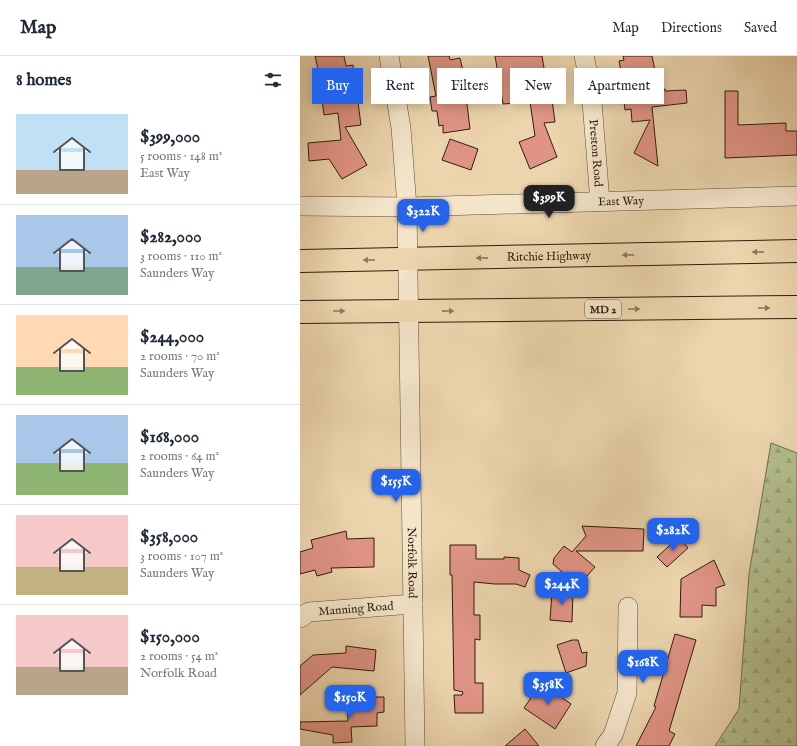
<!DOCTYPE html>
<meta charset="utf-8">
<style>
:root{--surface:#fff;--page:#f2f2f3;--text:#1f2937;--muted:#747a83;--line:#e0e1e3;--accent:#2563eb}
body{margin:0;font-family:"IM FELL English",serif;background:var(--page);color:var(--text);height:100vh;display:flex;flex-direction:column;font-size:15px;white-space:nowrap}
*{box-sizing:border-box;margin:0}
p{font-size:13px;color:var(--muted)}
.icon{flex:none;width:22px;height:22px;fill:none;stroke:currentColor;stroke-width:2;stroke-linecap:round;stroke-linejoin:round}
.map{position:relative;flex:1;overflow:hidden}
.sheet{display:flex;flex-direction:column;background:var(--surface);width:300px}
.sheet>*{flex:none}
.top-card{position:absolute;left:12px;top:12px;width:380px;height:36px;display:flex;gap:8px}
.price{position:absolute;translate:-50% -34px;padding:0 9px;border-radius:8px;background:var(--accent);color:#fff;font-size:13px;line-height:26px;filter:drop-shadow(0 1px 2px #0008)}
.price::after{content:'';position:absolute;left:50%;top:24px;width:12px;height:9px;margin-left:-6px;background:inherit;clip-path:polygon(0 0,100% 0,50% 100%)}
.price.current{background:#222;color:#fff}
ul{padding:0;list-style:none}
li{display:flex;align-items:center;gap:12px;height:100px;padding:0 16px}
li+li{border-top:1px solid var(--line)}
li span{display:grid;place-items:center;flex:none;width:112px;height:80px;border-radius:0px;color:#555}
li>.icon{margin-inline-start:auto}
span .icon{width:48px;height:48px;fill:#fffc;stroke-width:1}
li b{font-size:17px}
h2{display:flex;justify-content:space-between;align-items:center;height:48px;padding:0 16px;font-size:17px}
.tag{padding:0 14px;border-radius:0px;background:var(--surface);box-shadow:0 2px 10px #0003;font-size:14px;line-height:36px}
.tag.current{background:var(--accent);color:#fff}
header{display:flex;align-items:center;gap:24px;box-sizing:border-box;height:56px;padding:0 20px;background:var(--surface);border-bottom:1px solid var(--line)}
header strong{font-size:19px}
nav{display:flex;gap:22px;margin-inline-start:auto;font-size:14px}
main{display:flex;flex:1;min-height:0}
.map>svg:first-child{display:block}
.forest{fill:url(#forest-firs);stroke:#716e4d}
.building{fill:#e09485;stroke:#2f1d0c}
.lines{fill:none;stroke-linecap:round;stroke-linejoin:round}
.minor-casing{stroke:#5e4b34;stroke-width:20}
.major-casing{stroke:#2f1d0c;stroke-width:24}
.minor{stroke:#f3e4ca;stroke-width:19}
.major{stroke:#ecd5ad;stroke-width:22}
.oneway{fill:#8e795c}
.labels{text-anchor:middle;stroke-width:3.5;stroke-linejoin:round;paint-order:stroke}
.shield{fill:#f3e4ca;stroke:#6a5945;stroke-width:1}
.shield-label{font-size:11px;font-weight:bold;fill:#2f1d0c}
.street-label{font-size:12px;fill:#2f1d0c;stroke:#f3e4ca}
</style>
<header>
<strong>Map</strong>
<nav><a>Map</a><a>Directions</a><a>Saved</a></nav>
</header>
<main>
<section class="sheet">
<h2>8 homes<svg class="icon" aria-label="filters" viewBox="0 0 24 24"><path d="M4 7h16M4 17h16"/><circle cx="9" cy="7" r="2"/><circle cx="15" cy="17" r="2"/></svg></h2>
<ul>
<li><span style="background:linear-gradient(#bfe0f5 70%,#b9a48a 0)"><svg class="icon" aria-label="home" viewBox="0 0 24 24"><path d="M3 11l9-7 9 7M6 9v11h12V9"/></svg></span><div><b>$399,000</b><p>5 rooms · 148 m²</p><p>East Way</p></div></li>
<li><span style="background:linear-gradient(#a9c7e8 65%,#7fa58c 0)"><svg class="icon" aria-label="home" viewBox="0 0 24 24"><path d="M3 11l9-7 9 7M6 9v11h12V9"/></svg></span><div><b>$282,000</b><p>3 rooms · 110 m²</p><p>Saunders Way</p></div></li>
<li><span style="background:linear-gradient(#ffd9b3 65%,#8fb573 0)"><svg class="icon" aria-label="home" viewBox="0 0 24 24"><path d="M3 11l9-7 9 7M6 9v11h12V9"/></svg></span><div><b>$244,000</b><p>2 rooms · 70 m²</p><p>Saunders Way</p></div></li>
<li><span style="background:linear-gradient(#a9c7e8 60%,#8fb573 0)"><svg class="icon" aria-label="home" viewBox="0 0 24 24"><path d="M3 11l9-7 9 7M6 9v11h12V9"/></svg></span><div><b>$168,000</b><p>2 rooms · 64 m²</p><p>Saunders Way</p></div></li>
<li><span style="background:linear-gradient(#f6c9c9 65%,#c2b280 0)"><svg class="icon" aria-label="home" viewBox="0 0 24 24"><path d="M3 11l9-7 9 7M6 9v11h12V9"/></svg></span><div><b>$358,000</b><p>3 rooms · 107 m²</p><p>Saunders Way</p></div></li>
<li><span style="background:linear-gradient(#f6c9c9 65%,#b9a48a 0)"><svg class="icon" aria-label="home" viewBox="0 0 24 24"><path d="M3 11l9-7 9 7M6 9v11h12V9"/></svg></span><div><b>$150,000</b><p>2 rooms · 54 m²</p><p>Norfolk Road</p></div></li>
</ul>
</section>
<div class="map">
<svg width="497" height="690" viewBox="0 0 497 690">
<defs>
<pattern id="forest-firs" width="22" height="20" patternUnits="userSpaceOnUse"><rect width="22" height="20" fill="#b3be8e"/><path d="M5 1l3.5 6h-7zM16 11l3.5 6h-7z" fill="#9aa379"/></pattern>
</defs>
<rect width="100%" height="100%" fill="#ecd5ad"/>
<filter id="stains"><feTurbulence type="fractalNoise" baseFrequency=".005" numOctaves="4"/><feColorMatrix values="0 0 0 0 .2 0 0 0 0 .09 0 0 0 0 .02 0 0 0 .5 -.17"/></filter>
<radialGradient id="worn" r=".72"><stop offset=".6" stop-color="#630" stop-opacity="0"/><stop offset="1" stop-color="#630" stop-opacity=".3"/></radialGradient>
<path class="forest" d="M471,387L497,397V690H415L439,653L449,518Z"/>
<path class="building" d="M15,0H44L46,10L53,9L61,69L45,71L67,109L42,123L29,103L9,105L8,87L41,84L38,57L24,59L21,36H23Z
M128,0H149L150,4L160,2L163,15L170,73L143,77V69L139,70L137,55H132L130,41L136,40Z
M195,0H242L248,36H251L255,66L244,67L257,101L230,113L219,86L235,80L230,46L203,48Z
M323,0H352L359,34L365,33V35L386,34L387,47L352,51L358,110L334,97L350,64L332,66L331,53L325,54L323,38L325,37L319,5L324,4Z
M425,35H438V69L486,67V75H497V99L425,102Z
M150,83L178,93L171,114L142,104Z
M282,470L344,473L343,495H276L295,511L278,530L253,508L254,502L264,490L272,496L286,480Z
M46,475L47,483L74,482V511L31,512L32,516L17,520L15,514L0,518V496L13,492L11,484Z
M379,481L388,492L367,511L357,501Z
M150,489H176V503H204V501L219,502V514L230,519L225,531L216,528H195L174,526V559H180V584L175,583V627H183V657H155L154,639H162L163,636L154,634L152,519H150Z
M414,504L425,529L416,532V550L402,549V561H380L381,523Z
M252,535L273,536L272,566L250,564Z
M375,578L396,584L369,675L375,678L369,690H336L356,651L354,650Z
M272,584H278L282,597L287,596L286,610L266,617L257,589Z
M46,590L76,594L74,615L32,611L0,639V610L13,599L46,597Z
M241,627L271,648L255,673L224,652Z
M71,641H84V656L77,657V670L51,671L52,686L33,687V679L0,673V666L48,665L47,642Z
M225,673L239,690H205Z"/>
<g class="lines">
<g class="minor-casing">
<g id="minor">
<path id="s1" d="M89,0L101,72L107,151L115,690"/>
<path id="s2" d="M284,0L291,33L300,146"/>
<path id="s3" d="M0,150L107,151L497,140"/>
<path id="s4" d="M0,562L9,556L113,548"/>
<path d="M305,690L313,679L327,637L328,551"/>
</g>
</g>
<g class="major-casing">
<g id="major">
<path id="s5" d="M0,205L497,195"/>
<path d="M0,256L497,251"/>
</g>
</g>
<use href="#minor" class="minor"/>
<use href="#major" class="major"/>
</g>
<defs><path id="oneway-solid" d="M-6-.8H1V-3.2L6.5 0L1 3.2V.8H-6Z"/></defs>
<g class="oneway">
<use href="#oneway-solid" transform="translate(458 196) rotate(179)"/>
<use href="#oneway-solid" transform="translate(328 199) rotate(179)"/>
<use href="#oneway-solid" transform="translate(182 202) rotate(179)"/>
<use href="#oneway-solid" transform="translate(69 204) rotate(179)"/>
<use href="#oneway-solid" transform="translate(464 252) rotate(-1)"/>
<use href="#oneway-solid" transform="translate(334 253) rotate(-1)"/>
<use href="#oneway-solid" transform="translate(39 255)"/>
<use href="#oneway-solid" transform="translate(148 255) rotate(-1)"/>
</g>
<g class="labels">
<rect class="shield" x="285" y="244" width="36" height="18" rx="3"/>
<g class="shield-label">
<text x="303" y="257">MD 2</text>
</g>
<g class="street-label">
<text dy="4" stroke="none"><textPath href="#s2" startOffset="98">Preston Road</textPath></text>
<text dy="4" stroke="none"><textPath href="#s3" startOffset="321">East Way</textPath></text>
<text dy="4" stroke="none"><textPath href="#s5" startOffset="249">Ritchie Highway</textPath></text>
<text dy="4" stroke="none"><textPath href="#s1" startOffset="508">Norfolk Road</textPath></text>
<text dy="4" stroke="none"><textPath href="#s4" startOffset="58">Manning Road</textPath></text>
</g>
</g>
<rect width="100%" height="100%" filter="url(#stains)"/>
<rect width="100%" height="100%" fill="url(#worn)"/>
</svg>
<b class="price current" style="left:249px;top:163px">$399K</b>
<b class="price" style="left:123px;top:177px">$322K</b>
<b class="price" style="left:96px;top:447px">$155K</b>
<b class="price" style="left:373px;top:496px">$282K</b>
<b class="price" style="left:262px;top:550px">$244K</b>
<b class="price" style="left:343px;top:628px">$168K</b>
<b class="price" style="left:248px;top:650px">$358K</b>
<b class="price" style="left:50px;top:663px">$150K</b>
<div class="top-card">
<a class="tag current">Buy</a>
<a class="tag">Rent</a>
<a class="tag">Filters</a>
<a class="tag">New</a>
<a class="tag">Apartment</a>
</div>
</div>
</main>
